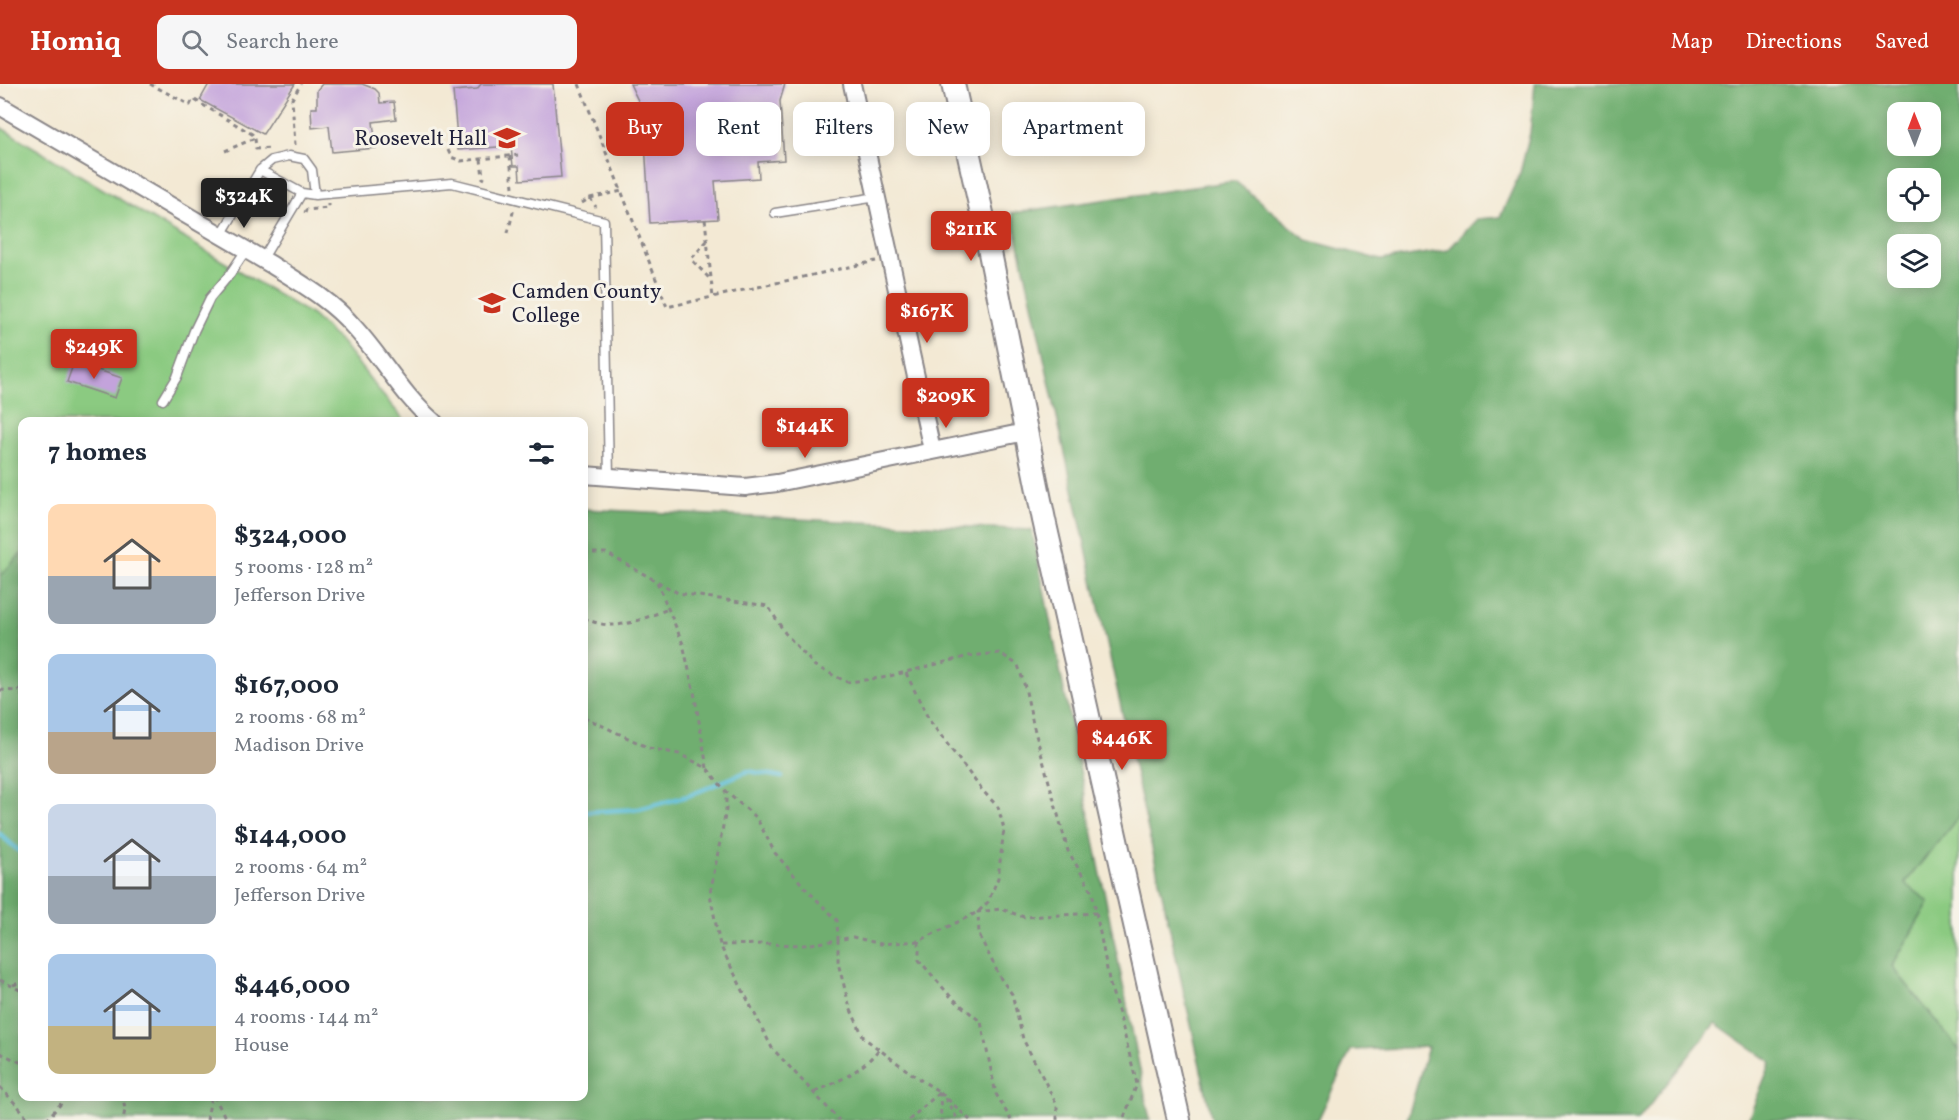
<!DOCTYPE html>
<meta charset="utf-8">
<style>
:root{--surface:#fff;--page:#f6f6f7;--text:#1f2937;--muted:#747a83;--accent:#c8321e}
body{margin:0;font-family:Vollkorn,serif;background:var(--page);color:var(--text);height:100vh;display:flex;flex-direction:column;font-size:22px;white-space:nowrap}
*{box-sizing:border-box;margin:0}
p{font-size:20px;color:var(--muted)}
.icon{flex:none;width:33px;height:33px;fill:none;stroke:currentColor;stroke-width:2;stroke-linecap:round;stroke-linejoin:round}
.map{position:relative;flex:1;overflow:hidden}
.drawer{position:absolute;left:18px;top:333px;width:570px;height:684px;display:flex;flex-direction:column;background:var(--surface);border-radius:12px;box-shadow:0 3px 15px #0003}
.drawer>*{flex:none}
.guide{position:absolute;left:606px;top:18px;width:570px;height:54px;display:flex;gap:12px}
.needle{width:39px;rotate:359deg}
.buttons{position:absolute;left:1887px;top:18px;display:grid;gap:12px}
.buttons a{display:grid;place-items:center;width:54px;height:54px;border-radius:12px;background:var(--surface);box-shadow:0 3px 15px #0003;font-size:30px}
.price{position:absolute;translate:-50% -51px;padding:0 14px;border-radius:6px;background:var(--accent);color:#fff;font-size:20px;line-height:39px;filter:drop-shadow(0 2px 3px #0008)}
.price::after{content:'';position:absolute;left:50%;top:36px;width:18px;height:14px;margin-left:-9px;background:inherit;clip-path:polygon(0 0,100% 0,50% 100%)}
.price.selected{background:#222;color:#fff}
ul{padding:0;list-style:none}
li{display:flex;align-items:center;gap:18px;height:150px;padding:0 30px}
li span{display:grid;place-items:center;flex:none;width:168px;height:120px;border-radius:12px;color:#555}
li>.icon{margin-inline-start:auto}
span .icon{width:72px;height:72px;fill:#fffc;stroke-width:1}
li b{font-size:26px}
h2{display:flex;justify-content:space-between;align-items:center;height:72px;padding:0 30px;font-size:26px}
.chip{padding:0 21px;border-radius:12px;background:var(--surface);box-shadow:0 3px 15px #0003;font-size:21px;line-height:54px}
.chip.selected{background:var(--accent);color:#fff}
header{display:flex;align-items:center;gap:36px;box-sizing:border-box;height:84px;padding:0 30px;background:var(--accent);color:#fff}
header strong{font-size:28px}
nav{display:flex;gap:33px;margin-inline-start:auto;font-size:21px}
.search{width:420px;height:54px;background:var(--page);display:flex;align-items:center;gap:15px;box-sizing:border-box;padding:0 21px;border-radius:12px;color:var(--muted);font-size:22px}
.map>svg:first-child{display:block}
.green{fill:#8bca81;stroke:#56765e;stroke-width:1.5}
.forest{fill:#70ae6f;stroke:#496855;stroke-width:1.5;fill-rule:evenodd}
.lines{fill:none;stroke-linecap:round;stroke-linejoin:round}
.stream{stroke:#5cbeda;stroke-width:4.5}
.building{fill:#c3a3db}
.lane-casing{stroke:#8a8688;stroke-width:11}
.street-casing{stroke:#8a8688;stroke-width:20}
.secondary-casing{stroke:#8a8688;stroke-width:26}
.path{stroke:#8a8688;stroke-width:3;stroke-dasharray:4.5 4.5;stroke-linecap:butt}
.lane{stroke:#fff;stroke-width:8}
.street{stroke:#fff;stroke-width:16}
.secondary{stroke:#fff;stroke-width:22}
.labels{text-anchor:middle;stroke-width:6;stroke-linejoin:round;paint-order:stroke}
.poi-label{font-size:21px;fill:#22223b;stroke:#f7f3e8;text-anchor:end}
</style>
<header>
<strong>Homiq</strong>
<div class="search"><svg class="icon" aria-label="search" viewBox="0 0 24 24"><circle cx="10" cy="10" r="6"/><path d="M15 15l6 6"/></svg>Search here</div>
<nav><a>Map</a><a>Directions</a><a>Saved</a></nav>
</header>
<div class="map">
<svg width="1959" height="1036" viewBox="0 0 1959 1036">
<rect width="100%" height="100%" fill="#f7f3e8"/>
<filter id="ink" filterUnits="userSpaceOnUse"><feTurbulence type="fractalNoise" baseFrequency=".0167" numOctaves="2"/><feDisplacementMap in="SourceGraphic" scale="12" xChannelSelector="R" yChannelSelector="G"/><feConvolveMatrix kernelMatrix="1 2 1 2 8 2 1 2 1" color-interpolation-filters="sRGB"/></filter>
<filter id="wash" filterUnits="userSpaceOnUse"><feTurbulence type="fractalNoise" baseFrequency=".008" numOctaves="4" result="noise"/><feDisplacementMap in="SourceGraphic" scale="24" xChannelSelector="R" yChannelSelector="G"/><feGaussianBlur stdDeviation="1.35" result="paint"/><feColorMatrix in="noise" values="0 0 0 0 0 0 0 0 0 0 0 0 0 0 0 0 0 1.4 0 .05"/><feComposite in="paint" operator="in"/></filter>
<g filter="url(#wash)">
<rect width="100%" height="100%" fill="#f3e9d4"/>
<path class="green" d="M0,43L312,231L343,260L381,309L405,337L22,338V469L0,492Z
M1959,732V966L1892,882L1929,818L1904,799Z"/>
<path class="forest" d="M1535,0H1959V732L1905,799L1929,818L1892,882L1959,966V1036H1748L1771,978L1715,939L1638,1036H1407L1428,963L1351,966L1318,1036H1212L1012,129L1235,97L1307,156L1381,176L1448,166L1477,135L1500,133L1520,89L1530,49ZM1898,28H1930V62H1898ZM1898,94H1930V128H1898ZM1898,160H1930V194H1898Z
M584,425L1032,446L1150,1036H0V492L22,469V1012H584Z"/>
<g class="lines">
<path class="stream" d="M584,728L639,725L688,712L748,687L782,693
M0,750L19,767H22"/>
</g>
<g id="blocks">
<path class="building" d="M209,0H295L263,50L200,16Z
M322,0H362L375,5L379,9L380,19L394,18L396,35L373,38L376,64L332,68L329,42L312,44L311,24H317V6Z
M481,0H553L561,93L520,96L519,82H513L511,62L458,66L453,7L477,5Z
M630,0H785L780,17L784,76L758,78L759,94L715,97L718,135L650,139L643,27Z
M74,278L122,294L115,314L67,298Z"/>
</g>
</g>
<g filter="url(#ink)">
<use href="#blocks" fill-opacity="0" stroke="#8a8688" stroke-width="1.5"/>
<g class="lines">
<g class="lane-casing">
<path id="lane" d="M260,86L302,109L315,111L452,99L604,137L609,393
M775,129L877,113
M221,151L260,86L272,76L289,72L304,75L312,86L315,111
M262,176L302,109
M163,316L177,293L194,247L210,214L230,190L246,166"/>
</g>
<g class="street-casing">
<path id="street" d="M852,0L932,366
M0,22L272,181C300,199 331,216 353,242C382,273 401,310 434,338
M584,391L745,403L777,399L1025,348"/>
</g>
<g class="secondary-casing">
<path id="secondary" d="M953,0L983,134L1044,436L1179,1036"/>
</g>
<path class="path" d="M150,0L190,21L193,15L252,50L255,54L256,65L270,64
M579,0L667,223L876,177
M295,61L292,15L301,0
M448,66L451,73L461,77L518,71
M225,67L255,54
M510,72L513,103
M481,75L483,94L485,95
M590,114L622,107
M582,119L590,114L596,123
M305,129L306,126L328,124V120
M705,135L713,214
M508,149L514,124
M707,157L691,175L710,195
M584,469H606L678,509L768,522L785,549L815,582L847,598L882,594L969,572L1000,569L1018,581L1025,603L1033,640L1068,767L1092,807L1110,901L1120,933L1137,1000L1123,1036
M657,498L683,560L694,608L707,684
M584,534C615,549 637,537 668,525
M906,589L929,636L982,706L998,723L1004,745L998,794L988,818L978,828L919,857L881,860L853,853L838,856V879L850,924L864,954L916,993L940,1008L970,1036
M22,603L19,607L22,612
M0,606L19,607
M584,633L649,664L679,670L707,684L726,708V726L710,810L720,861L772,964L839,1036
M919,857V876L951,913L981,938L996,1010L1011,1036
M721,861L766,860L804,861L838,856L837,836L807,806L775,769L756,733L726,708
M0,896L22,907
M13,901L22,898
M0,969L22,979
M0,1003L24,1029L26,1036
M815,1008C839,997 862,987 879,965
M940,1008L941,1036
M120,1012L123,1013L125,1026L123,1036
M214,1012L226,1035
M945,1014L958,1036
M46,1036L68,1012
M207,1036L211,1012
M909,1036L940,1008
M1057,1036V1021L1023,955L1012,910L1001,895L979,851L978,828L1001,825L1024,833L1097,829"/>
<use href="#lane" class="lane"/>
<use href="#street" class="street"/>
<use href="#secondary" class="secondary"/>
</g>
</g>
<defs>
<g id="university-bare" transform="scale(2.07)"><path d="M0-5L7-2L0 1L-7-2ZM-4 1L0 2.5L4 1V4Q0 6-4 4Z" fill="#c8321e" stroke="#f7f3e8" stroke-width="2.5" paint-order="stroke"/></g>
</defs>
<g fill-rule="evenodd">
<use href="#university-bare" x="507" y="54"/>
<use href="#university-bare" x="492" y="219"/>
</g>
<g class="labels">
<g class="poi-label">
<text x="487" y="61">Roosevelt Hall</text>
<text x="512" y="214" text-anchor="start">Camden County<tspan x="512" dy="24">College</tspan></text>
</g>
</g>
</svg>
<div class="buttons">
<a><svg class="needle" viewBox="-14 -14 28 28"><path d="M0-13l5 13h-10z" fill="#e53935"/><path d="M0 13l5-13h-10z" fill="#747a83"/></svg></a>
<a><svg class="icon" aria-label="locate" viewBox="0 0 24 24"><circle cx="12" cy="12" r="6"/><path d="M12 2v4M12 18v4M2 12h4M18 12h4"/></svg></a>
<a><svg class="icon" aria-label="layers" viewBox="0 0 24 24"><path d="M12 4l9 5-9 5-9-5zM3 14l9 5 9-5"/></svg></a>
</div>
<b class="price selected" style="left:244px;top:145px">$324K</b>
<b class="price" style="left:971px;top:178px">$211K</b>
<b class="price" style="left:927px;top:260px">$167K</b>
<b class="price" style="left:94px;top:296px">$249K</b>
<b class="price" style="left:946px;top:345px">$209K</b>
<b class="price" style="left:805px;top:375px">$144K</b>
<b class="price" style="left:1122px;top:687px">$446K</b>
<div class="guide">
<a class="chip selected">Buy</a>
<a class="chip">Rent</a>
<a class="chip">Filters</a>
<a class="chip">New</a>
<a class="chip">Apartment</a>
</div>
<section class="drawer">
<h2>7 homes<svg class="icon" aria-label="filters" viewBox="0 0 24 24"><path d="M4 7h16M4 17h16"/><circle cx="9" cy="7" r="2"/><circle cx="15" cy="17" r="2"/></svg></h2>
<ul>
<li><span style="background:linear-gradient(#ffd9b3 60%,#9aa5b1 0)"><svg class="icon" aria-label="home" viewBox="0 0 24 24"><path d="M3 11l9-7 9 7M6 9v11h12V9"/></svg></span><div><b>$324,000</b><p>5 rooms · 128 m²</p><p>Jefferson Drive</p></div></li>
<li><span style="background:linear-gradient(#a9c7e8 65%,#b9a48a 0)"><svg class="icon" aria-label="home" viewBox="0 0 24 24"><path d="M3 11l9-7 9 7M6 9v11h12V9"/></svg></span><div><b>$167,000</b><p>2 rooms · 68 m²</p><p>Madison Drive</p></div></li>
<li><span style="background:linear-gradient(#c9d6e8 60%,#9aa5b1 0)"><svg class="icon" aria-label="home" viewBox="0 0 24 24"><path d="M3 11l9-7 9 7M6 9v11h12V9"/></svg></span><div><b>$144,000</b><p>2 rooms · 64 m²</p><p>Jefferson Drive</p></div></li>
<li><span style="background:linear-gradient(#a9c7e8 60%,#c2b280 0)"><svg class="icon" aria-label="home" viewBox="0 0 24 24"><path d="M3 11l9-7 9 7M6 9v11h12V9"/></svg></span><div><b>$446,000</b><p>4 rooms · 144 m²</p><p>House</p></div></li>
</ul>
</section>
</div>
